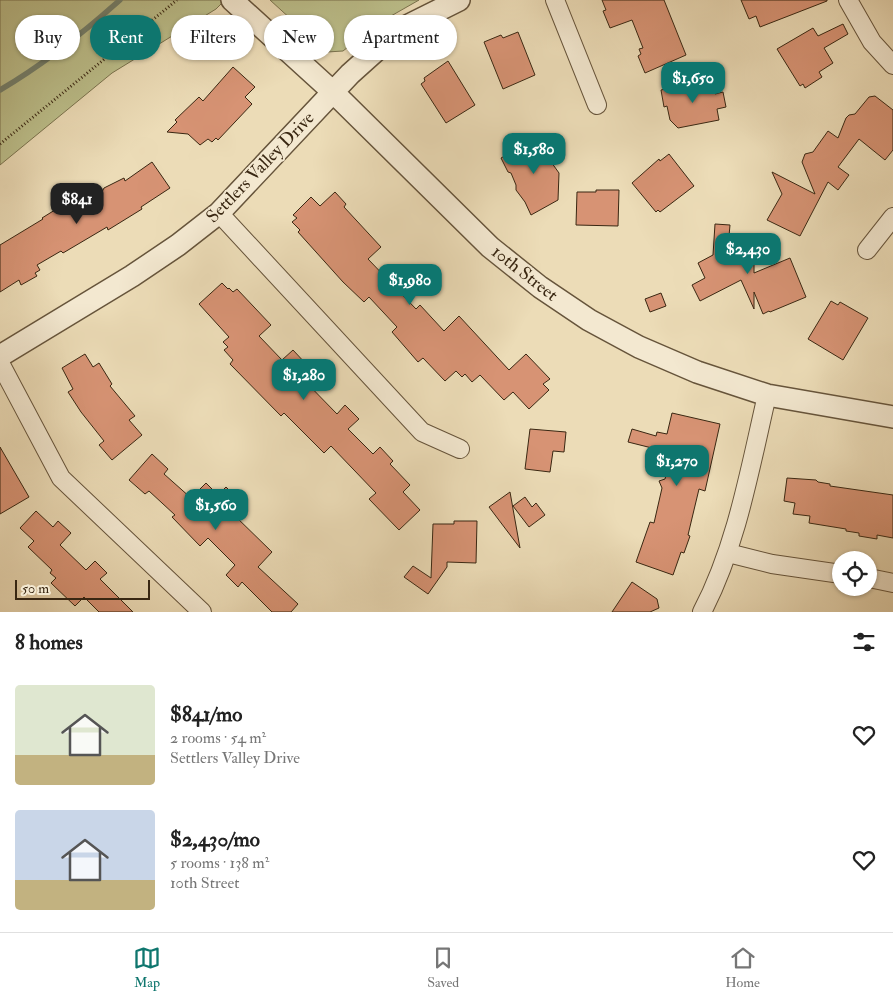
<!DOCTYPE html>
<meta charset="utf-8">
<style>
:root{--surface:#fff;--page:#f2f2f2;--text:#222;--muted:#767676;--line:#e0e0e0;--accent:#0f766e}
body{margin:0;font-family:"IM FELL Double Pica",serif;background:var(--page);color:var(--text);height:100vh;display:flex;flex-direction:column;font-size:19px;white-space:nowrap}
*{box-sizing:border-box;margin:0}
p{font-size:16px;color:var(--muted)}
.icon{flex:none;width:28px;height:28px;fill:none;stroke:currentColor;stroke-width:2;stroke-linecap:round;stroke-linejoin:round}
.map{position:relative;height:612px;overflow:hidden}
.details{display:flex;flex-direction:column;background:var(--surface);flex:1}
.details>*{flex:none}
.hud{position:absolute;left:15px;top:15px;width:500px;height:45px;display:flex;gap:10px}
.tools{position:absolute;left:832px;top:551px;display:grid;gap:10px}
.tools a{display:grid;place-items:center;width:45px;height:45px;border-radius:50%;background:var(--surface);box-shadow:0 1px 4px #0004;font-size:25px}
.scale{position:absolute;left:15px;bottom:12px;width:135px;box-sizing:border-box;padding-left:5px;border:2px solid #392712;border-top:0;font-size:14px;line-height:18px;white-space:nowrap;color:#392712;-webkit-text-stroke:4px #f3e8d0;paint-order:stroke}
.price{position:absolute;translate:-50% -42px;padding:0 11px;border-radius:10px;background:var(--accent);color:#fff;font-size:16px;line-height:32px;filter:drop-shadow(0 1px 2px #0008)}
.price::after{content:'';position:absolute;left:50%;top:30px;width:15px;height:11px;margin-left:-8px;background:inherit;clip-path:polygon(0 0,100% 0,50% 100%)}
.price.on{background:#222;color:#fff}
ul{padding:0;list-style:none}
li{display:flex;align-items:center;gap:15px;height:125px;padding:0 15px}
li span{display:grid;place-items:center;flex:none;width:140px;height:100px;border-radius:5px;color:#555}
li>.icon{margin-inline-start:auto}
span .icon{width:60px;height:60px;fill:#fffc;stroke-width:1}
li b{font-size:21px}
h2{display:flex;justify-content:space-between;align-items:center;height:60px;padding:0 15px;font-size:21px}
.pill{padding:0 18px;border-radius:22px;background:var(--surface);box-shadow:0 1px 4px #0004;font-size:18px;line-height:45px}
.pill.on{background:var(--accent);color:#fff}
.tab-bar{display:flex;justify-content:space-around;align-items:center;height:70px;border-top:1px solid var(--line);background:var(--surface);font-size:14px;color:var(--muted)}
.tab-bar a{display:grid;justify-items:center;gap:2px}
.tab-bar .on{color:var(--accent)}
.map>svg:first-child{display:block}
.green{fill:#bcbf8b;stroke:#7a734e}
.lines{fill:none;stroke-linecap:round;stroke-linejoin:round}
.stream{stroke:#73806d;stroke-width:5.5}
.building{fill:#d79374;stroke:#392712}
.minor-casing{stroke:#66543b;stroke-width:20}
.tertiary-casing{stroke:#66543b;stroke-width:24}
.path{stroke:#392712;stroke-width:3;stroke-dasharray:1 2.5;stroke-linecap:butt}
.minor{stroke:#f3e8d0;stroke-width:18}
.tertiary{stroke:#f3e8d0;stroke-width:21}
.labels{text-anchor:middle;stroke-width:4;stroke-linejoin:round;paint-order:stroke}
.street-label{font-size:18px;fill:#392712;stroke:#f3e8d0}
</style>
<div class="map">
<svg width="893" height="612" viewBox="0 0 893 612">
<rect width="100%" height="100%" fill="#ecdcb7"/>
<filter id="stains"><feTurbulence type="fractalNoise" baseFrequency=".004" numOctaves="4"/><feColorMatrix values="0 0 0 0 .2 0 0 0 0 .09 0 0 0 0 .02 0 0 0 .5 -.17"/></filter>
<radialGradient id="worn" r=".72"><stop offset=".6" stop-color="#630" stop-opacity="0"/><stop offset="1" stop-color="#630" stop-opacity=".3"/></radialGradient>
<path class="green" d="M0,0H225L216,9L112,73L0,165Z
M270,0H419L377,24L343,51L327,52Z"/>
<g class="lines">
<path class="stream" d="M0,90C43,65 83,33 120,0"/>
</g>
<path class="building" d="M602,0H664L686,55L645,73L638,56L641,54L639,49L643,48L632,20L610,28L603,11L606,10Z
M741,0H827V1L760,27L756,16L749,19Z
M843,24L848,34L824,48L833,63L819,72L822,77L805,88L803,84L800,86L777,49L813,28L818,36Z
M518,32L535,75L503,89L484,42L501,35L503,38Z
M448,61L475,105L446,123L421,84L425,81L424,78Z
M233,67L255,87L245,97L252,104L218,140L216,138L212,142L208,139L200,145L188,134L167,132L177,122L175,120L199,97L203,101Z
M712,79L715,94L723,92L726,107L717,109L719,120L678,128L670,120L667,106L664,107L661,90Z
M875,96L893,110V150L885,160L859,139L838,167L849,175L838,190L828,182L800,236L767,220L782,194L772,172L815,194L802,162L805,154L813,152L828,131L838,138L846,118L849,115L855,114L869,97Z
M540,136L552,157L549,159L559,173L558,200L531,215L525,202L516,190V185L511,173L508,172L501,158Z
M669,154L694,186L660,212L658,210L656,212L632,183L659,159L660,161Z
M152,162L170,188L141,207L142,209L108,230L107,227L63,253L61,251L37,265L40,270L35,273L37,276L21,285L19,280L0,292V245L43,219L42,218L71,200L75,208L102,192L104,188L124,178L125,181Z
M596,190H619L618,226L576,225L577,192H596Z
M335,192L346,204L344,207L381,247L368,259L416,309L420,305L444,331L459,316L509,370L526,354L550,379L543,384L549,390L529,409L513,392L504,400L480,375L472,382L465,374L462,377L456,371L445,381L423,358L418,362L392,332L397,327L369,297L364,302L343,282L298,232L300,230L292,222L297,218L293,215L311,197L320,206Z
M715,224L730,225L728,247H754V273L790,258L806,297L770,312L769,311L763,314L754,292V309L741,280L700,301L692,285L705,278L698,263L713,255Z
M222,283L228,289L229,288L233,292L237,289L271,325L259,336L282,360L293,350L307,365L298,374L337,414L345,405L359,419L348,429L373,454L380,447L393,461L390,464L410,485L403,492L420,510L399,530L369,499L376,493L331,446L324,453L284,413L281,416L230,364L233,360L224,350L228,347L223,342L229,337L199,304Z
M661,293L666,306L650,312L645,299Z
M831,301L838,305L840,302L868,318L843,360L808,339Z
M85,354L93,367L99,363L112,384L110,386L135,416L129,420L142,435L112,460L99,445L104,441L81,412L68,392L73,389L62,368Z
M672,413L720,424L705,491L699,489L688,535L690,536L684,553L681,552L673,575L636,562L650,522L654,523L662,488L659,481L665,479L672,453L628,442L632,429L656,436L657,432L667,434Z
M530,429L566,432L564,452L553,451L550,472L525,469Z
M0,447L29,497L0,514Z
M152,454L168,469L164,474L191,498L206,483L218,495L226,487L239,500L232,507L235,510L232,513L272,552L258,567L298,604L291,612H272L242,582L238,587L226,575L235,565L208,538L200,546L172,517L175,515L149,491L145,494L129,480Z
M787,478L816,480L818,482L830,484V486L893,495V538L877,535V539L859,536V533L846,531V529L809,523L810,516L793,514L795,503L784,501Z
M510,492L520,548L489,507Z
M525,497L532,507L536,503L545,515L529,527L513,506Z
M36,511L53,527L58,521L71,533L60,545L86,570L95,561L107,573L100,579L133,612H99L84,597L75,606L51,583L56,578L50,573L52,570L28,547L34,541L20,528Z
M454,521H477L476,563L447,562V567L428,594L404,577L413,566L431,578L433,524H454Z
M632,582L657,599L659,608L650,612H612Z"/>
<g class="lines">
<g class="minor-casing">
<path id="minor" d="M555,0L597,105
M848,0L872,42L893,65
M219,213L422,432L460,449
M867,250L893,217
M0,363L61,478L202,612
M728,553L772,564L841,574
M869,578L893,583
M702,612C737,545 750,468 767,395"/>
</g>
<g class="tertiary-casing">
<path id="tertiary" d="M232,0L333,92L490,247L540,287L589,320L639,347L697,372L767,395L893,417
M0,356L132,276L178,245L219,213L350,74L399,30L459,0"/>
</g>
<path class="path" d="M0,144L177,0"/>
<use href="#minor" class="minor"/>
<use href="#tertiary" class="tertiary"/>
</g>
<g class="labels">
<g class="street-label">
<text transform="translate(260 167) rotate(-46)" y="6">Settlers Valley Drive</text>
<text transform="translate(525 273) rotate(38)" y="6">10th Street</text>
</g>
</g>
<rect width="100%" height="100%" filter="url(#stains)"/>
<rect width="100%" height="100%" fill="url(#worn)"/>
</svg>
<div class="tools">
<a><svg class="icon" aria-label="locate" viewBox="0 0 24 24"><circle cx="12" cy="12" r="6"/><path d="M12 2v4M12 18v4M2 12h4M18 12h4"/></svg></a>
</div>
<div class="scale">50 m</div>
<b class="price" style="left:693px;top:104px">$1,650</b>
<b class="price" style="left:534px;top:175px">$1,580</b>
<b class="price on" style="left:77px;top:225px">$841</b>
<b class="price" style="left:748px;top:275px">$2,430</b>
<b class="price" style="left:410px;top:306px">$1,980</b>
<b class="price" style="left:304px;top:401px">$1,280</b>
<b class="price" style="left:677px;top:487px">$1,270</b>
<b class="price" style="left:216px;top:531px">$1,560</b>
<div class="hud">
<a class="pill">Buy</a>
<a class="pill on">Rent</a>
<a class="pill">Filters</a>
<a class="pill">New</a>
<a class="pill">Apartment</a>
</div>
</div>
<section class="details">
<h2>8 homes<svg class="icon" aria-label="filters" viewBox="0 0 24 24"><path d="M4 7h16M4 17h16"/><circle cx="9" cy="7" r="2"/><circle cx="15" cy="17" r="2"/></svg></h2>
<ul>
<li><span style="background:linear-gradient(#dfe7d0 70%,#c2b280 0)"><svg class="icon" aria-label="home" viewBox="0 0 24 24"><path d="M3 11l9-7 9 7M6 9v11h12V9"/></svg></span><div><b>$841/mo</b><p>2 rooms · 54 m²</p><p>Settlers Valley Drive</p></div><svg class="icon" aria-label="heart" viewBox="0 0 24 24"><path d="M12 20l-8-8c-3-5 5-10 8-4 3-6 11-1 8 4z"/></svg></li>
<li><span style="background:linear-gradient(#c9d6e8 70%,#c2b280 0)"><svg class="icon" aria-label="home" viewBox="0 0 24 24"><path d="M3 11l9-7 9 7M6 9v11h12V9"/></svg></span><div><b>$2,430/mo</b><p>5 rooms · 138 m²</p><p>10th Street</p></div><svg class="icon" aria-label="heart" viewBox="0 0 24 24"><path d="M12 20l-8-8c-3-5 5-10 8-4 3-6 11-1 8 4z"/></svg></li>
</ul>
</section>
<nav class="tab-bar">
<a class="on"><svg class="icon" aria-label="map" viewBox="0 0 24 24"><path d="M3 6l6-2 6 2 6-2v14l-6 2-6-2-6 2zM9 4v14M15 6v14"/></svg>Map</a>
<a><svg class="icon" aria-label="saved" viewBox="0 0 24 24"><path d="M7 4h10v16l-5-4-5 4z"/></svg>Saved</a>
<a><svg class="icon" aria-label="home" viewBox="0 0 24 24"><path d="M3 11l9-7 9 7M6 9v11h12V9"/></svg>Home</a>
</nav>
